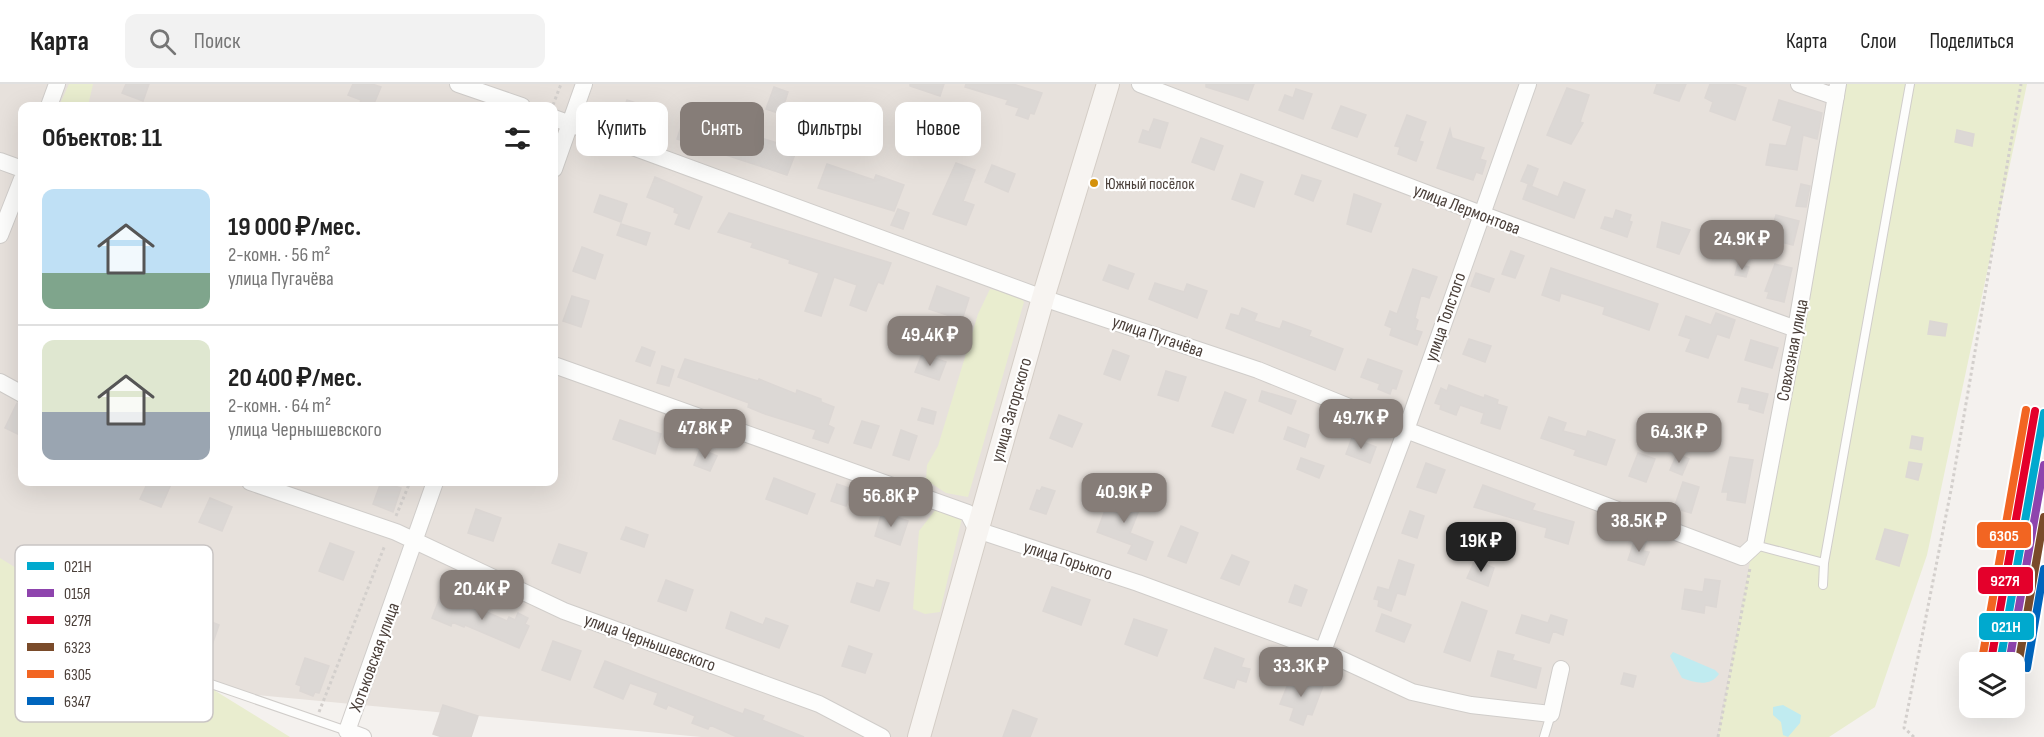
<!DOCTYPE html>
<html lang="ru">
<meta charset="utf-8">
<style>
:root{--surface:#fff;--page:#f2f2f2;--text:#222;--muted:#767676;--line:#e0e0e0;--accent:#867d78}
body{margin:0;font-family:"Sofia Sans Condensed",sans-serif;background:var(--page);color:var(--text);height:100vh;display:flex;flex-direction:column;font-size:22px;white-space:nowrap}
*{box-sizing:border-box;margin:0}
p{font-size:20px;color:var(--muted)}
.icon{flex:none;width:33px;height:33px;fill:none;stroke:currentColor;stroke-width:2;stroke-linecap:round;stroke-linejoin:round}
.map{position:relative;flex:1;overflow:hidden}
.details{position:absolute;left:18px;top:18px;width:540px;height:384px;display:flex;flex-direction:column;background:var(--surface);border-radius:12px;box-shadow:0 6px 24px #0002}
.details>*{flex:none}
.top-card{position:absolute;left:576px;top:18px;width:570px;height:54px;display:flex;gap:12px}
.tools{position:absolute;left:1959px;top:568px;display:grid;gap:12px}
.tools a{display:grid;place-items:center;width:66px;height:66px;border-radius:12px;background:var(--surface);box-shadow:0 6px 24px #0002;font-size:30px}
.price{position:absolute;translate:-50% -51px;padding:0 14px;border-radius:12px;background:var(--accent);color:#fff;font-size:20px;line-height:39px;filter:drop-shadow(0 2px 3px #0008)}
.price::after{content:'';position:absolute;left:50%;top:36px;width:18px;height:14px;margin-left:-9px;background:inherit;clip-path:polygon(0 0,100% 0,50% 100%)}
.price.active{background:#222;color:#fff}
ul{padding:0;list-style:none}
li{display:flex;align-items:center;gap:18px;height:150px;padding:0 24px}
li+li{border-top:2px solid var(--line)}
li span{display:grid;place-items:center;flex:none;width:168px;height:120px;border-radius:12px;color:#555}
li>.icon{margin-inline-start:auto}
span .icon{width:72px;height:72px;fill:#fffc;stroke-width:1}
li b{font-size:26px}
h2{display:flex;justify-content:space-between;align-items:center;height:72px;padding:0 24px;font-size:26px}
.pill{padding:0 21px;border-radius:12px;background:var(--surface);box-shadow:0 6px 24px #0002;font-size:21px;line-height:54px}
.pill.active{background:var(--accent);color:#fff}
header{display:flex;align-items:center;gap:36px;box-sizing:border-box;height:84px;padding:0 30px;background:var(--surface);border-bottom:2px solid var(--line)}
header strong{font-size:28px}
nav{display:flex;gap:33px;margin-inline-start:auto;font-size:21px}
.search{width:420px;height:54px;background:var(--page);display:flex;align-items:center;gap:15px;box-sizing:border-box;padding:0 21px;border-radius:12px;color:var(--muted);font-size:22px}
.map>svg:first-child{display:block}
.residential{fill:#e7e1dc;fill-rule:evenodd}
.green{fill:#e9edcf}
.water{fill:#c0ebf0}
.building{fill:#dcd8d5;stroke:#dcd7d4;stroke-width:1.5}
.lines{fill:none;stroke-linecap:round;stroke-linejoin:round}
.lane-casing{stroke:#d0cdca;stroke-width:10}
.street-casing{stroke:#d0cdca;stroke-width:18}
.secondary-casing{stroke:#d4cdc6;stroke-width:24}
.path{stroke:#d3cfcc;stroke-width:3;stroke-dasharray:3 3;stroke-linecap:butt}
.lane{stroke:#fdfdfc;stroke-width:8}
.street{stroke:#fdfdfc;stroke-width:16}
.secondary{stroke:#f7f4f1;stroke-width:22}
.rail-1-casing{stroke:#fff;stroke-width:12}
.rail-2-casing{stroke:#fff;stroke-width:12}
.rail-3-casing{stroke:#fff;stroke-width:12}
.rail-4-casing{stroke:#fff;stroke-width:12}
.rail-5-casing{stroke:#fff;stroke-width:12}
.rail-6-casing{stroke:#fff;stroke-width:12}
.rail-1{stroke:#00a9ce;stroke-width:8}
.rail-2{stroke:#8e44ad;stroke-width:8}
.rail-3{stroke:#e4002b;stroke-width:8}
.rail-4{stroke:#7a4b2a;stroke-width:8}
.rail-5{stroke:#f26522;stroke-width:8}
.rail-6{stroke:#0065bd;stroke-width:8}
.bus-dot{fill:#d4910b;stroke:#fff;stroke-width:2}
.labels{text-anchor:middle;stroke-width:4.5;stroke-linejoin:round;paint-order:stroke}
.bus-label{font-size:16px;fill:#4a3f39;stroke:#fff;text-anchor:start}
.street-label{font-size:18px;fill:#4a3f39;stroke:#fff}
.key{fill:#fff;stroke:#c9c5c4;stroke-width:1.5}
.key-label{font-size:16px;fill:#4a3f39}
.line-badge{stroke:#fff;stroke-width:2}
.badge-label{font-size:16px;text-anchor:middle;font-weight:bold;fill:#fff}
</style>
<header>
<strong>Карта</strong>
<div class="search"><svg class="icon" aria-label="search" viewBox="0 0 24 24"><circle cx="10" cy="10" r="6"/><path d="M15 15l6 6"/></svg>Поиск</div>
<nav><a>Карта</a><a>Слои</a><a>Поделиться</a></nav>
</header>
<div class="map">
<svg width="2044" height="653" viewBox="0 0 2044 653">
<rect width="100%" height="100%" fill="#f4f1ee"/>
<path class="residential" d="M0,0H1835L1725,653H701L184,604L0,502ZM22,22H554V398H22Z"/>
<path class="green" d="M69,0H93L88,22H59Z
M1837,0H2027L1927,471L1875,623L1829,653H1718Z
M990,205L1018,211L1024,218L968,413L946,409L926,396L927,381L938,362L978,230Z
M936,425L962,434L940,528L925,530L913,525L919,447Z
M0,474L290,653H0Z"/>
<path class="water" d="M1673,568L1715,586L1719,590C1710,603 1695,599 1682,594L1670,572Z
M1783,621L1801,631L1800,639L1788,653L1783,651L1781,638L1773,631V623Z"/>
<path class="building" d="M126,0H149L143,17L122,9Z
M353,0H372L381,3L373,22H359L361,16L348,11Z
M910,0H944L940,12L910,2Z
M966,0H1013L1042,9L1034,30L1030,29L1028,35L1016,31L1019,24L1006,20L1008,16L965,3Z
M1206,0H1254L1248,16L1206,3Z
M1657,0H1686L1679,17L1654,9Z
M1710,0H1733L1746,4L1735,36L1710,27L1713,18L1705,14Z
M774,3L788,8L781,30L766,25Z
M1567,4L1589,11L1580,38L1583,39L1571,60L1547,51Z
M1296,5L1312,10L1303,35L1279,26L1285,11L1293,14Z
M627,16L651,24L643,45L619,37Z
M1779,16L1822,29L1817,55L1803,51L1797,86L1766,81L1770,60L1786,62L1792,42L1773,36Z
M1341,22L1366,31L1357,53L1332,44Z
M1407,31L1426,38L1419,57L1423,58L1416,77L1398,70L1400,63L1395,62Z
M1154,35L1168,39L1160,64L1139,58L1143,46L1149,48Z
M683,37L728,52L732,39L756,47L755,52L797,65L787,91L677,55Z
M1450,45L1452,54L1484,64L1480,75L1486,77L1482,90L1476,88L1473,96L1437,84Z
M1957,46L1974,50L1972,62L1955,58Z
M1201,54L1223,62L1214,86L1192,78Z
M956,79L975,86L963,117L974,121L966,141L933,130Z
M827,80L874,96L876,91L904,101L894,127L818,104Z
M992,81L1015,90L1008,108L985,98Z
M1528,81L1538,85L1532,101L1521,97Z
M1241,90L1263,98L1254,123L1232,115Z
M1302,91L1321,97L1313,117L1295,110Z
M655,93L702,113L689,145L675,140L679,130L674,128L675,124L647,113Z
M1564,98L1585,106L1574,134L1523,115L1528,101L1558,113Z
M1801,100L1810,102L1806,123L1796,122Z
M1354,110L1381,120L1371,148L1347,140Z
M600,111L627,120L621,138L594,128Z
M898,125L909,129L903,145L891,141Z
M1616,126L1631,131L1629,137L1632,138L1627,153L1601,144L1605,133L1613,135Z
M729,129L891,179L883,200L878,198L866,227L850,221L857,201L834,193L821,232L805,227L819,189L789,179L790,176L751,163L753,159L718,148Z
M1776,131L1799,137L1793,161L1769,155Z
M1662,138L1690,146L1679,170L1657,163Z
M621,140L650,149L646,161L617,151Z
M582,163L603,171L595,195L573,187Z
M1511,167L1524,172L1515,194L1502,190Z
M1738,180L1749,183L1746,193L1735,191Z
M1775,180L1792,184L1784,218L1767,214L1769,208L1765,207Z
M1109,181L1134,190L1128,205L1103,196Z
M1551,184L1658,220L1649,246L1603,230L1605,223L1561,209L1559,217L1542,211Z
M1413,185L1437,193L1429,214L1421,211L1415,234L1418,236L1415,246L1422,248L1417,261L1390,251L1392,244L1385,241L1390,227L1397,230Z
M1476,189L1494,195L1489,208L1471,202Z
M1155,199L1184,208L1187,200L1207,207L1197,234L1149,215Z
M937,202L969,214L962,236L929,225Z
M572,212L589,217L581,243L563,237Z
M1242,224L1257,230L1254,237L1280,245L1283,237L1311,247L1309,252L1343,265L1335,286L1226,244L1231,230L1239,232Z
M1716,229L1735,236L1729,254L1717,250L1708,274L1686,267L1691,255L1679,251L1686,232L1711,241Z
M1930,237L1947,240L1945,252L1928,250Z
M1469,255L1491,262L1485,278L1463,270Z
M1751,256L1778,264L1772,284L1745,276Z
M642,263L655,268L650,282L636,277Z
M1113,266L1129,272L1120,296L1104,290Z
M922,270L946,278L939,296L915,288Z
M685,275L758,297L759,295L796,310L797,306L821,315V318L834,323L828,341L834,344L828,359L813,354L816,346L765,330L748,323L749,319L678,293Z
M1368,275L1402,287L1396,305L1392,304L1390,310L1378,305L1380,300L1361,293Z
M662,282L674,286L669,302L657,299Z
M1166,287L1186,293L1178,317L1158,311Z
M1449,301L1484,314L1485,311L1498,316L1497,320L1507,323L1500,345L1481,339L1484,329L1460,321L1456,331L1440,325L1441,321L1435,319L1441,304L1447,307Z
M1742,304L1768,310L1763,329L1749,325L1750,320L1738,318Z
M1262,307L1296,317L1291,330L1259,317Z
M1225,308L1246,316L1233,349L1212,342Z
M17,319L22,320V352L5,344Z
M922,324L936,328L933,340L918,336Z
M1059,331L1082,340L1072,363L1050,354Z
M1549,333L1566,339L1563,347L1586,353L1588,347L1615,356L1606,381L1574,371L1576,366L1541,354Z
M620,336L661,350L655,370L613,355Z
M862,337L879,342L871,364L854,359Z
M1288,343L1309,351L1305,363L1284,355Z
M901,346L917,352L909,376L893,371Z
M1912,352L1923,354L1921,366L1910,364Z
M1352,354L1376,363L1370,379L1346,370Z
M700,365L717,372L710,387L694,381Z
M1638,369L1655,375L1646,398L1629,392Z
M1677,370L1689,375L1682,391L1670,386Z
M1730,373L1753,376L1745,419L1727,416L1728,408H1722Z
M1301,374L1324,382L1319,394L1297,385Z
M1909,378L1922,380L1918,396L1906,393Z
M1426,379L1445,386L1436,409L1417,403Z
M774,394L815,410L807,430L766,415Z
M148,398H172L161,423L140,415Z
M381,398L401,404L393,428L373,420Z
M1683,398L1699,403L1691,429L1674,424Z
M837,400L852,405L846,422L831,417Z
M1483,401L1535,420L1532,426L1574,438L1568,460L1545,453L1547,444L1474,423Z
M1042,403L1055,407L1046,430L1030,425L1037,406L1040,407Z
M1112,407L1133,414L1131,420L1139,426L1130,449L1153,458L1146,476L1128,469L1132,461L1097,448Z
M210,414L232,423L222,447L199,438Z
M476,425L501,434L493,457L468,449Z
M1410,427L1424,432L1417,454L1402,449Z
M882,428L908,437L900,461L875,452Z
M1181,442L1198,449L1186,479L1168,472Z
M626,443L648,451L644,463L621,455Z
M1885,445L1908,451L1899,482L1876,475Z
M1635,455L1646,458L1643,467L1649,468L1644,481L1628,476Z
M330,459L354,468L343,496L319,487Z
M559,460L587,469L580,489L552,479Z
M1232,471L1249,478L1239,501L1221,494Z
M1399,476L1414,481L1405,511L1397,509L1391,527L1378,522L1379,516L1374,515L1378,503L1389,506Z
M1475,476L1494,484L1488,502L1467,494Z
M1705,495L1720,497L1716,523L1705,521L1704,529L1682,525L1685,505L1703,508Z
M666,496L693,506L686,527L658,517Z
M877,496L889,499L879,527L851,518L857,499L874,504Z
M1295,501L1307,506L1301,522L1289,518Z
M1052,503L1090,516L1081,541L1043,527Z
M440,513L454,518L455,514L507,537L509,533L515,536L518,529L528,534L525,540L529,542L519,564L465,541L464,543L452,538L451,542L432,534Z
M1462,518L1487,527L1470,577L1444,568Z
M192,527L211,534L209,537L219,541L211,564L175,552L183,528L190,530Z
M731,528L763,541L766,534L788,542L779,564L726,544Z
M1382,530L1411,541L1404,558L1376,547Z
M1522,531L1548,539L1551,531L1567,536L1563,551L1553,547L1549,559L1516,549Z
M1134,535L1167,546L1157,572L1125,560Z
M553,557L581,567L570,596L542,586Z
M849,562L872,570L865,589L842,582Z
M1215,564L1244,575L1241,583L1250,585L1246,598L1237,595L1234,604L1204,594Z
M1498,567L1514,571L1512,576L1541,584L1536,604L1491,592Z
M305,574L329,582L319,609L315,608L313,612L300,607L301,602L296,600Z
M605,577L743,630L745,625L764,632L762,636L804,653H737L710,641L708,645L692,639L695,632L668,621L666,625L654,620L658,609L630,599L623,615L594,603Z
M1624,589L1636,592L1633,603L1621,600Z
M1292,590L1323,602L1312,631L1307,630L1303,641L1290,636L1294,624L1280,620Z
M443,621L478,632L471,653H442L433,650Z
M1013,626L1037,635L1030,653H1003Z"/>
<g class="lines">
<g class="lane-casing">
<path id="lane" d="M1755,461L1824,479
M1823,501L1824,479L1910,0
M87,552L182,590L347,647
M1544,653L1551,630"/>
</g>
<g class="street-casing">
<path id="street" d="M458,0L522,22
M1140,0L1481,130L1796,245
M1799,0L1836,13
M49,22L57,0
M554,34L1043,214L1258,286L1406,346L1742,473L1755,461L1796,245L1838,0
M0,77L22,85
M554,85L584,0
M0,151L22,95
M554,281L968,429L977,446L1138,499L1323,567L1412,608L1471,621L1551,630L1561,585
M0,298L22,310
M250,398L396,448L564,527L819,620L882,653
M1323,567L1406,346L1528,0
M363,653L347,647L435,398"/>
</g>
<g class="secondary-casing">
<path id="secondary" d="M919,653L1043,214L1108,0"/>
</g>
<path class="path" d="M553,21L561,0
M396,432L410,398
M319,628L385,461
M1718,653L1750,484
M1914,653L1904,644L1952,401L2021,0"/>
<use href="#lane" class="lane"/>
<use href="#street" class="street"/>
<use href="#secondary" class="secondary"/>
<g class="rail-1-casing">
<path id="rail-1" d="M2000,579L2044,329"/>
</g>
<g class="rail-2-casing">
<path id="rail-2" d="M2009,579L2044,381"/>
</g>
<g class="rail-3-casing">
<path id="rail-3" d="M1991,577L2035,327"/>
</g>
<g class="rail-4-casing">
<path id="rail-4" d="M2018,582L2044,433"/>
</g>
<g class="rail-5-casing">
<path id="rail-5" d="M1982,576L2026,326"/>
</g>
<g class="rail-6-casing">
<path id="rail-6" d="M2027,584L2044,485"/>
</g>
<use href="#rail-1" class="rail-1"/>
<use href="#rail-2" class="rail-2"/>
<use href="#rail-3" class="rail-3"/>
<use href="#rail-4" class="rail-4"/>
<use href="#rail-5" class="rail-5"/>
<use href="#rail-6" class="rail-6"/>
</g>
<circle class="bus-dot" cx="1094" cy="99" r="5"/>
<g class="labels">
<g class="bus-label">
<text x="1105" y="105">Южный посёлок</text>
</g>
<g class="street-label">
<text transform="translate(1467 125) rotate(21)" y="6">улица Лермонтова</text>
<text transform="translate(1445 233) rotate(-71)" y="6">улица Толстого</text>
<text transform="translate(1158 252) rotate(19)" y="6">улица Пугачёва</text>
<text transform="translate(1792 266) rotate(-79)" y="6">Совхозная улица</text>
<text transform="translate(1011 326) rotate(-74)" y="6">улица Загорского</text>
<text transform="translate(1068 476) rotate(18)" y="6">улица Горького</text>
<text transform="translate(650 558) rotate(20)" y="6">улица Чернышевского</text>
<text transform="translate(374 573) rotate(-70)" y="6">Хотьковская улица</text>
</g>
</g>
<rect x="15" y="461" width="198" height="177" rx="9" class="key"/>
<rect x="27" y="478" width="27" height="8" fill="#00a9ce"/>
<rect x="27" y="505" width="27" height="8" fill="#8e44ad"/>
<rect x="27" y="532" width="27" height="8" fill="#e4002b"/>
<rect x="27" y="559" width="27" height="8" fill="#7a4b2a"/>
<rect x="27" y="586" width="27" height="8" fill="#f26522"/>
<rect x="27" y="613" width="27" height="8" fill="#0065bd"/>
<g class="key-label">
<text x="64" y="488">021Н</text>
<text x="64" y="515">015Я</text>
<text x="64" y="542">927Я</text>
<text x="64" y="569">6323</text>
<text x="64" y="596">6305</text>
<text x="64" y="623">6347</text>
</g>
<g class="line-badge">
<rect x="1976" y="437" width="56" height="28" rx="6" fill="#f26522"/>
<rect x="1977" y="482" width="57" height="29" rx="6" fill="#e4002b"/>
<rect x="1978" y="528" width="57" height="29" rx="6" fill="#00a9ce"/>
</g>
<g class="badge-label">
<text x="2004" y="457">6305</text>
<text x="2005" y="502">927Я</text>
<text x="2006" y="548">021Н</text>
</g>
</svg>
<div class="tools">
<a><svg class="icon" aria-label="layers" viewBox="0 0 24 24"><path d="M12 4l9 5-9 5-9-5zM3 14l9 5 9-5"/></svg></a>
</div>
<b class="price" style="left:1742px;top:187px">24.9K ₽</b>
<b class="price" style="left:930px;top:283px">49.4K ₽</b>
<b class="price" style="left:1361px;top:366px">49.7K ₽</b>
<b class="price" style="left:705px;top:376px">47.8K ₽</b>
<b class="price" style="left:1679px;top:380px">64.3K ₽</b>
<b class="price" style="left:1124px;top:440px">40.9K ₽</b>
<b class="price" style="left:891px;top:444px">56.8K ₽</b>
<b class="price" style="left:1639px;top:469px">38.5K ₽</b>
<b class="price active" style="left:1481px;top:489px">19K ₽</b>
<b class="price" style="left:482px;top:537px">20.4K ₽</b>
<b class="price" style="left:1301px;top:614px">33.3K ₽</b>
<div class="top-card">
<a class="pill">Купить</a>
<a class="pill active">Снять</a>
<a class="pill">Фильтры</a>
<a class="pill">Новое</a>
</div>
<section class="details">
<h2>Объектов: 11<svg class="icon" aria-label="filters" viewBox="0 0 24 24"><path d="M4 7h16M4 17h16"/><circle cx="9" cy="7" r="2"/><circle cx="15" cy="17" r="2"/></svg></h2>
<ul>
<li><span style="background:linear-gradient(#bfe0f5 70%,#7fa58c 0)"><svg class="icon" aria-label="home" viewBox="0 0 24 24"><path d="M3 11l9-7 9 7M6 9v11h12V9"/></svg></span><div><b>19 000 ₽/мес.</b><p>2-комн. · 56 m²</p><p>улица Пугачёва</p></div></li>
<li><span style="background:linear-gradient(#dfe7d0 60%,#9aa5b1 0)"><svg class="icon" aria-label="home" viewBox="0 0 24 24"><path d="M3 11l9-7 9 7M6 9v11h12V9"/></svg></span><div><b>20 400 ₽/мес.</b><p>2-комн. · 64 m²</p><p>улица Чернышевского</p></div></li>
</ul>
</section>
</div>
